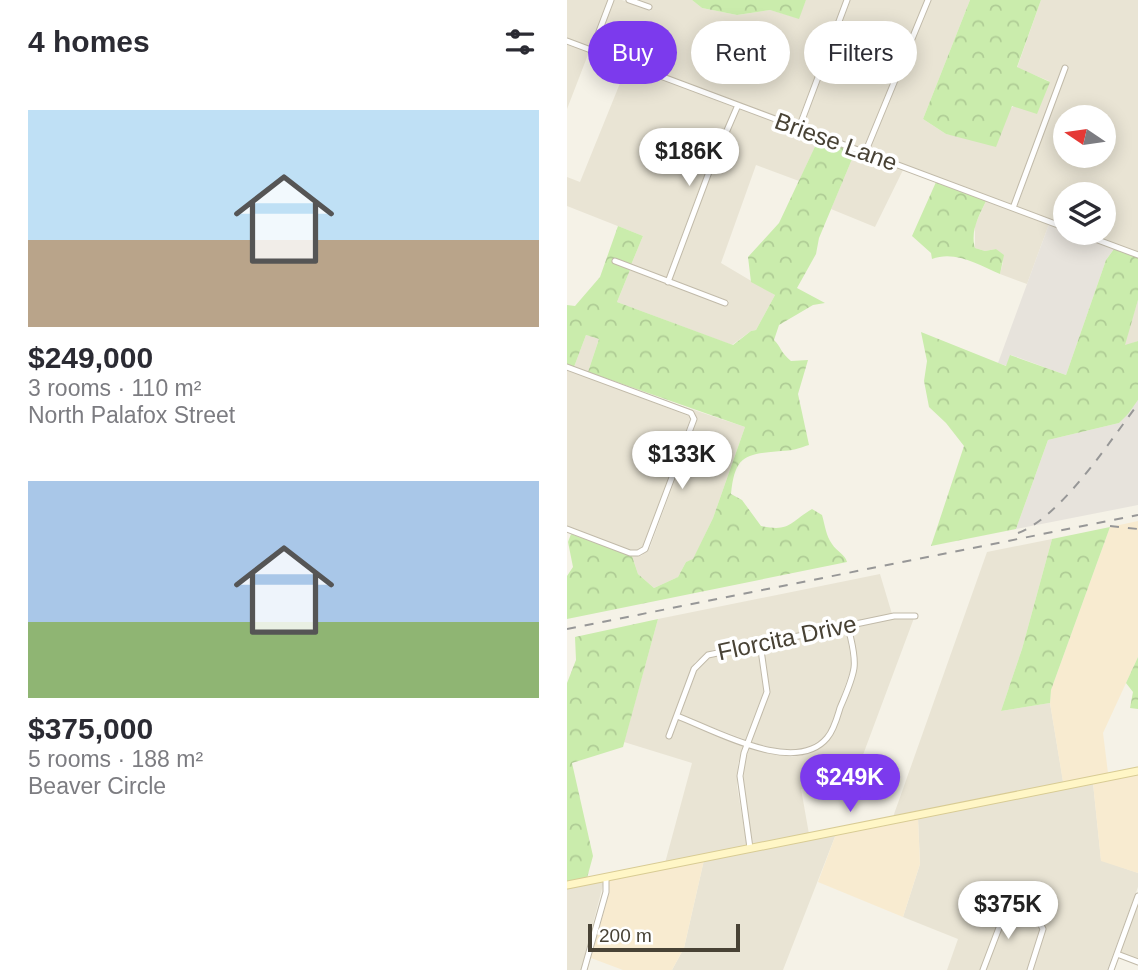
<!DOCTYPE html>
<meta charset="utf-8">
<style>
:root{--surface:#fff;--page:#f2f2f3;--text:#2b2b33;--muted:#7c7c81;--accent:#7c3aed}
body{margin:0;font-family:Helvetica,sans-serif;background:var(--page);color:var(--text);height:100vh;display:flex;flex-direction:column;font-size:26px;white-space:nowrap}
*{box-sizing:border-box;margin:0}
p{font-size:23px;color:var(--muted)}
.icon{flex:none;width:38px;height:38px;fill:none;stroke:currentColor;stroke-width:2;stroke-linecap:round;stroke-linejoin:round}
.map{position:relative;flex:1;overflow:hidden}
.panel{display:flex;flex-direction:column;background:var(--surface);width:567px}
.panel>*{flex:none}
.top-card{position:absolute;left:21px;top:21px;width:444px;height:63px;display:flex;gap:14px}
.needle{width:46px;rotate:283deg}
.tools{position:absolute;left:486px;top:105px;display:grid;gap:14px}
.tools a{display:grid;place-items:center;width:63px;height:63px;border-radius:50%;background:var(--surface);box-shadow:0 4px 18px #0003;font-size:35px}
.scale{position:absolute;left:21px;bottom:18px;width:152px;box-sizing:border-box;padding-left:7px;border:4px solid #484235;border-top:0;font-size:19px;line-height:24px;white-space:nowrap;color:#484235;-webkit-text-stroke:5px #fff;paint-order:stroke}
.price{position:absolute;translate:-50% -60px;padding:0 16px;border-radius:24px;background:#fff;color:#222;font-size:23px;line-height:46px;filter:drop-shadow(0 2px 4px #0008)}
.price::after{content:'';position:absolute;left:50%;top:42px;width:21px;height:16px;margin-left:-10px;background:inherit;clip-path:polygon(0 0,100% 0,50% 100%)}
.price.active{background:var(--accent);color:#fff}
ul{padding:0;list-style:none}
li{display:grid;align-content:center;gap:14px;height:371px;padding:0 28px}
li span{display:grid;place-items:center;height:217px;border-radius:0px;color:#555}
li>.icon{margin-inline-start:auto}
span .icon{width:126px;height:126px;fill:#fffc;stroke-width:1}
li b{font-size:30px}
h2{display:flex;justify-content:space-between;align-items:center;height:84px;padding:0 28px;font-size:30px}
.tag{padding:0 24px;border-radius:32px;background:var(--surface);box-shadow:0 4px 18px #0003;font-size:24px;line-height:63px}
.tag.active{background:var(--accent);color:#fff}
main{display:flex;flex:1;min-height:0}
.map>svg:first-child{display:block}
.residential{fill:#e9e4d4;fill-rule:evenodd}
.commercial{fill:#f8ebd0}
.industrial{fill:#e7e3dc}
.forest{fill:url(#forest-crowns)}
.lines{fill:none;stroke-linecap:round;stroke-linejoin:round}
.street-casing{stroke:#c1baa9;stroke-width:7}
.secondary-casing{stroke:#d8cb93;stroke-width:9}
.street{stroke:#fff;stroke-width:5}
.secondary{stroke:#fff6c6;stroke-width:7}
.rail{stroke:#979797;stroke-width:2;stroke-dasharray:9 9;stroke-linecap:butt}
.labels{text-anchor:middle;stroke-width:7;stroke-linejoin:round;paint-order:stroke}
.street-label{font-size:24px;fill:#484235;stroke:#fff}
</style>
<main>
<section class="panel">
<h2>4 homes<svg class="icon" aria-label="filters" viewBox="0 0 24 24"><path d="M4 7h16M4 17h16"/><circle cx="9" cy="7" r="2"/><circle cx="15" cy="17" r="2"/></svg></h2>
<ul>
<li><span style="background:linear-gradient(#bfe0f5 60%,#b9a48a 0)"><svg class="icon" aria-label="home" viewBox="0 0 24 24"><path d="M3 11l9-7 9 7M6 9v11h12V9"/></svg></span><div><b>$249,000</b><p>3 rooms · 110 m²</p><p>North Palafox Street</p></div></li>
<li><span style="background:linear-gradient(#a9c7e8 65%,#8fb573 0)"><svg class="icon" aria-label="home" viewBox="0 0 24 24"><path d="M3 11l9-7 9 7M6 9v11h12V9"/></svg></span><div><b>$375,000</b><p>5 rooms · 188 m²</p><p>Beaver Circle</p></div></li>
</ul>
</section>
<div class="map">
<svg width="571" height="970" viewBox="0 0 571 970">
<defs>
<pattern id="forest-crowns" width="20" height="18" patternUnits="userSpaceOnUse" patternTransform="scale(1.75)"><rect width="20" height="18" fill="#caecac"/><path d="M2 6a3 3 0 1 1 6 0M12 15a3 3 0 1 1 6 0" fill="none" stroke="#afcc95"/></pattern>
</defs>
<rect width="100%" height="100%" fill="#f5f2e7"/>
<path class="residential" d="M0,0H41L23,47L0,38Z
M47,0H55L84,11L85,6L70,0H125L135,8L170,15L203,10L231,18L239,0H277L230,124L29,49Z
M283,0H358L297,149L235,126Z
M364,0H403L356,119L379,134L402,138L482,81L450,68L474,0H571V252L519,233H537V194H499V225L450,207L501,67L496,66L444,205L302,151ZM499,117H537V156H499Z
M0,44L22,52L0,109Z
M60,66L167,107L139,171L99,278L64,265L76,236L0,206V177L13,182Z
M173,109L252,138L232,181L189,165L154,263L208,295L189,330L184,331L165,345L50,302L63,270L160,306L162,301L104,280L145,173Z
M288,152L336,170L308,227L264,209Z
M419,201L482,224L460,284L433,274L436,262L429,249L418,251L408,248V225Z
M571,300V341L558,346V341Z
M19,335L32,339L21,372L7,367Z
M0,369L124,417L77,545L73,550L63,551L0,527Z
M100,401L178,427L146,518L126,560L119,562L111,577L87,588L71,574L65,556H74L83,547L130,420L127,411Z
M485,539L455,649L434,711L483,703L496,781L525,778L326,817L420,552Z
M313,574L325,614L146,650L128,662L99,737L104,739L112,719L177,745L171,763L170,786L180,846L98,863L125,763L57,742L91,619Z
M333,617L347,618L287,779L234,789L242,834L186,845L176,786L177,764L183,747L225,757L241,754L256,746L269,728L289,673L290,660L284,627Z
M279,628L285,666L264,726L257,738L238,749L216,751L184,742L203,692L196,645Z
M190,646L197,692L179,740L113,715L130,670L138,661L143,657Z
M526,783L534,860L571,873V887L540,970H466L479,929L470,916L450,909L439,912L432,919L413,970H380L391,939L336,917L353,864L351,818Z
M269,834L216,970H105L117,948L137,860Z
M37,881L14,970H0V888Z
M571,904V959L553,953Z
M451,914L468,921L474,929L460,970H419L438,921Z"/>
<path class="commercial" d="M571,521V657L536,733L541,773L571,769L496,782L483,703L484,690L543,527Z
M571,774V873L534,861L526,783Z
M351,818L353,864L336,917L251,882L269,834Z
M137,860L117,948L105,970H56L24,958L42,893V880Z"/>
<path class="industrial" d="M482,224L499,231V233H505L547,249L539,260L499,375L444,355L440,366L431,363Z
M571,400V505L449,529L481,440L552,423Z"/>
<path class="forest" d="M125,0H239L232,19L203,10L170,15L135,8Z
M403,0H474L450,67L483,82L470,114L445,106L429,147L379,134L356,119Z
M252,138L288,152L252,238L249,254L230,288L258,303L246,305L212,325L207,340C214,347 214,353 224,361L241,360L231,394L242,445C233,448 224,451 214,451C178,454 168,455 164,494L175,500L194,526C223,532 222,523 245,509L255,515C258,525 259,536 265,544C270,552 278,554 280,562L0,619V576L6,567L1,542L4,534L65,556L71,574L87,588L111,577L119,562L126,559L146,518L178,427L21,372L32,339L19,335L7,367L0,364V305L8,306L33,277L51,226L76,236L64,265L47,258L45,261L63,270L50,302L166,345L184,331L189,330L208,295L184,282L181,257L212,223Z
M369,182L419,201C412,216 403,231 408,248L418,251L429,249L437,255L433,274C412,265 388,250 365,259L364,253L345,236Z
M547,249L571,257V300L558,345L571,341V400L561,414L552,423L481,440L449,529L364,546L397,446L379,423L362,407L357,381L360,361L354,332L439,366L443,355L499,375L539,260Z
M543,527L484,690L483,703L434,711L455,649L485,539Z
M91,619L56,747L5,763L26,856L20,878L0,882V683L9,660L8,637Z
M571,657V709L563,708L566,692L559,683Z"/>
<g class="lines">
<g class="street-casing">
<path id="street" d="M62,0L82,7
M0,41L499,228
M25,50L44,0
M232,128L280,0
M298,153L361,0
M446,208L498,68
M512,233L571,255
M48,261L158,303
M101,282L142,172L171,105
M0,367L124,413L127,419L78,549L71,553H63L0,529
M110,716C147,730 228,776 260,738C267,730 270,718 273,708C278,696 285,681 287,668C289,654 283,638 281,625
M102,736L127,669L141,655L327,616H348
M183,848L173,776L177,753L200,692L193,643
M550,954L571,962
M17,970L39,892V877
M416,970L435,920C447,907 470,913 476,929L463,970
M544,970L571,896"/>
</g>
<g class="secondary-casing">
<path id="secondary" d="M0,885L571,771"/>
</g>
<use href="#street" class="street"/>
<use href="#secondary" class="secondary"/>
<path class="rail" d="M543,526L571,529
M451,533C494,517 542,442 571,404
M0,629L571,515"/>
</g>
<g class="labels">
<g class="street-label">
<text transform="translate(269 142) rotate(20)" y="8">Briese Lane</text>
<text transform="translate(220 638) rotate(-12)" y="8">Florcita Drive</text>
</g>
</g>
</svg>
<div class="tools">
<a><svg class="needle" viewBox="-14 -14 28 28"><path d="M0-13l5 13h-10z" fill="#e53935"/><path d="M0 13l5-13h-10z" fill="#7c7c81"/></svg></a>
<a><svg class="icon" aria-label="layers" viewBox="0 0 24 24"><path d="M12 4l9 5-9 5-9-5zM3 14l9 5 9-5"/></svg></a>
</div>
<div class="scale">200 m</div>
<b class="price" style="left:122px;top:188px">$186K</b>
<b class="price" style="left:115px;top:491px">$133K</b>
<b class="price active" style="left:283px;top:814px">$249K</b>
<b class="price" style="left:441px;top:941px">$375K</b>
<div class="top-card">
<a class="tag active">Buy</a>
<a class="tag">Rent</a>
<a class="tag">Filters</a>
</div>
</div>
</main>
